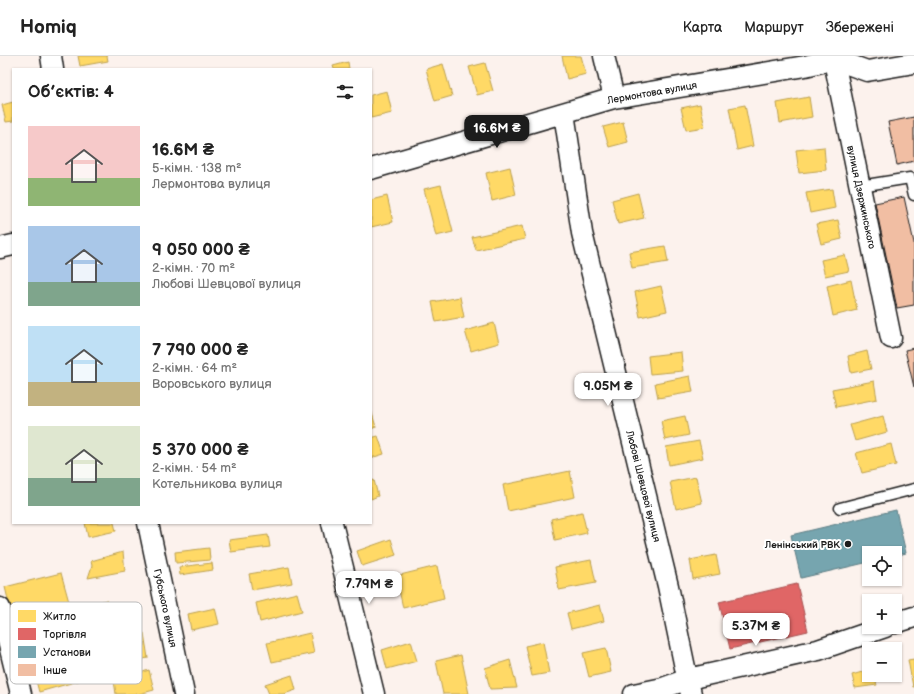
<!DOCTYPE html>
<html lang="uk">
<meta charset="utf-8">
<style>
:root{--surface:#fff;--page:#f2f2f2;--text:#222;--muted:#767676;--line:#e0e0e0;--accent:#1c1c1c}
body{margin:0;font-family:"Balsamiq Sans",sans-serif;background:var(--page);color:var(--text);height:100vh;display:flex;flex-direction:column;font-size:15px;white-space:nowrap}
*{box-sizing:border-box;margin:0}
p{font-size:13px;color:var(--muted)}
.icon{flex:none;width:22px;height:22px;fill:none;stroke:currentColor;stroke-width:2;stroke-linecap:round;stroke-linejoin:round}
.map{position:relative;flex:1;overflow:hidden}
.panel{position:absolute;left:12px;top:12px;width:360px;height:456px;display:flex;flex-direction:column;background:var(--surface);border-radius:0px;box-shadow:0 1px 3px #0004}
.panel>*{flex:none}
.controls{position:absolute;left:862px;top:490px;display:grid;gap:8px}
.controls a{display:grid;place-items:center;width:40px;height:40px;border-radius:0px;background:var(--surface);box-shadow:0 1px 3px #0004;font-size:20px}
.price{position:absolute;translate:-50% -34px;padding:0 9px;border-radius:8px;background:#fff;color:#222;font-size:13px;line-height:26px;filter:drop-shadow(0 1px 2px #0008)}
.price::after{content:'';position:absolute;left:50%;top:24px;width:12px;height:9px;margin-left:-6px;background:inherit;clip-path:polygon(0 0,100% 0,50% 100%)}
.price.selected{background:var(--accent);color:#fff}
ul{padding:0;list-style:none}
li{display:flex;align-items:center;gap:12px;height:100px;padding:0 16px}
li span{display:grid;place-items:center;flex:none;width:112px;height:80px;border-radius:0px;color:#555}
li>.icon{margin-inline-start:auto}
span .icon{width:48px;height:48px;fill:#fffc;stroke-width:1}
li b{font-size:17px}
h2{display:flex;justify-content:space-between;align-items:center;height:48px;padding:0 16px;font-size:17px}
header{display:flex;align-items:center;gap:24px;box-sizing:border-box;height:56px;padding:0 20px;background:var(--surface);border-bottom:1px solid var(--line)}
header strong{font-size:19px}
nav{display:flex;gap:22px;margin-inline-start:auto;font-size:14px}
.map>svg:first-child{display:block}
.homes{fill:#ffd966;stroke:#bba050}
.shops{fill:#e06666;stroke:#a55050}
.public{fill:#76a5af;stroke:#5b7c83}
.building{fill:#f1bea3;stroke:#1c1c1c}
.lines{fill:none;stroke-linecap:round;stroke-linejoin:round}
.lane-casing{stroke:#1c1c1c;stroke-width:13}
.street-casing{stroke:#1c1c1c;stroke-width:23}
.lane{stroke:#fff;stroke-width:10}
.street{stroke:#fff;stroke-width:20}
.poi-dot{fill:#1c1c1c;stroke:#fff;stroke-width:1.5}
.labels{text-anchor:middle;stroke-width:4;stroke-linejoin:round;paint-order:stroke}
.street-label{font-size:10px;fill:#1c1c1c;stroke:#fff}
.poi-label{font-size:10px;font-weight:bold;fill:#1c1c1c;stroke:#fff;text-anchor:end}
.key{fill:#fff;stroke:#bbb;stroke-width:1}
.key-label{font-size:11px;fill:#1c1c1c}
</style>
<header>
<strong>Homiq</strong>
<nav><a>Карта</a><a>Маршрут</a><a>Збережені</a></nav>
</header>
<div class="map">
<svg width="914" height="638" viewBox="0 0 914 638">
<rect width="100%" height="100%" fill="#fcf2ed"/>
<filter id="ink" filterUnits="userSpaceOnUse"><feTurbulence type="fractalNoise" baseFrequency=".025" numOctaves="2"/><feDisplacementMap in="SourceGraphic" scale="8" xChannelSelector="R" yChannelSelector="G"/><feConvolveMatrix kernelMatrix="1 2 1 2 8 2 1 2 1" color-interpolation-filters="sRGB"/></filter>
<g filter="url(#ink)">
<path class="homes" d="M78,0H107L108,5L80,10Z
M562,0H581L586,18L567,23Z
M348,6L349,13H334L333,10Z
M485,7L493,35L477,39L469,11Z
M443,8L452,40L435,45L426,13Z
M387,35L392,57L371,62V39Z
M809,41L812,61L780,67L777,47Z
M13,46V65L6,66L2,49Z
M700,48L705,71L686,74L681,52Z
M745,49L753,90L737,94L729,52Z
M623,66L628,86L609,91L603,71Z
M824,91L826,114L799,117L796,94Z
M510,111L516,139L492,145L486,117Z
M441,129L453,176L436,180L424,133Z
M832,133L835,152L810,157L806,137Z
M638,137L644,162L618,168L612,144Z
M387,140L393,166L371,171V144Z
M838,164L842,183L821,188L816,168Z
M522,170L525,183L476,194L472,181Z
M665,190L668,206L632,212L629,196Z
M845,199L849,215L825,220L821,204Z
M851,224L857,254L833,260L827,230Z
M661,230L667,255L640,261L635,236Z
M460,241L464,261L436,266L432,246Z
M494,267L499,287L471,295L465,275Z
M867,295L871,313L851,317L848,300Z
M681,296L683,315L650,318L648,300Z
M690,320L693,336L658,342L655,327Z
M874,325L877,343L836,351L832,333Z
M371,354L376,371L371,373Z
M685,360L689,379L665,384L661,365Z
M883,360L887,376L855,385L850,369Z
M378,380L384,398L371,402V382Z
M699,385L703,402L669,409L666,391Z
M891,388L896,409L862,417L856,397Z
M570,415L575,441L508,455L503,429Z
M696,421L702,447L676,453L670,426Z
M374,424L378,440L371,443V425Z
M582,456L587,477L555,484L551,463Z
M85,467H114L116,475L88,481Z
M268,479L270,491L231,496L229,484Z
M391,483L396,499L362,510L357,495Z
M209,492L210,504L176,507L175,496Z
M123,496L125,515L88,522L92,510L91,505Z
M716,499L720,518L693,523L690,504Z
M591,504L596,527L559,534L555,511Z
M212,507L213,514L180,519L179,511Z
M437,510L444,542L403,552L396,520Z
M289,511L292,527L252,534L249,518Z
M61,517L69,546L12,560L5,531Z
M297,537L302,555L260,566L256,547Z
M106,544L110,558L80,568L76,554Z
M600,549L604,565L571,573L567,557Z
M215,552L219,568L191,574L188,558Z
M144,577L148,602L114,609L108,589Z
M310,577L314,597L272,606L267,587Z
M411,585L417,605L387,613L382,594Z
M543,586L549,617L532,620L525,590Z
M606,592L611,616L589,621L583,597Z
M98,598L103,618L39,636L34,617Z
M461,599L469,638H443L436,605Z
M914,603V631H913L908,604Z
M510,604L517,632L490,633L485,612Z
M149,614L154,634L139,638H116L114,625Z
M869,614V619H873L877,629L855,632L852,619Z
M292,619L296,634L284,638H269L265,628Z"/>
<path class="shops" d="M797,528L808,575L730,593L719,546Z"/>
<path class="public" d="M896,454L906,497L895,500V497H869V506L801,522L791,479Z"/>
<path class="building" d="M914,61V105L897,109L888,66Z
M904,141L914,187V249L897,252L875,147Z
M914,292V331L905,294Z"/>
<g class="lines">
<g class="lane-casing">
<path id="lane" d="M860,130L910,122L914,139
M840,452L914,433"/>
</g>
<g class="street-casing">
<path id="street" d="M51,0L53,13
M604,0L614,42
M833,0L891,282
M564,57L582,177L668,530L684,607L691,638
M371,113L614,42L805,10L834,3L867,15L914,7
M0,192L13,189
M148,467L184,638
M332,467L374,638
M0,552L21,638
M895,567L914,561
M634,638L663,632L688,623L818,594L885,571"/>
</g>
<use href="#lane" class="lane"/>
<use href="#street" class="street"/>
</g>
</g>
<circle class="poi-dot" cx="848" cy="488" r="4"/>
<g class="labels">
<g class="street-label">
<text transform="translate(652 36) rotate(-10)" y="4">Лермонтова вулиця</text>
<text transform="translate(862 141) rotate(78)" y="4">вулиця Дзержинського</text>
<text transform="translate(644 430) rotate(76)" y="4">Любові Шевцової вулиця</text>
<text transform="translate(166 552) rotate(78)" y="4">Губського вулиця</text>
</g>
<g class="poi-label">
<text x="840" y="492">Ленінський РВК</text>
</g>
</g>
<rect x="10" y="546" width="132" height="82" rx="6" class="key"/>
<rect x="18" y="554" width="18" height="12" fill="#ffd966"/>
<rect x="18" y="572" width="18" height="12" fill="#e06666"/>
<rect x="18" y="590" width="18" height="12" fill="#76a5af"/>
<rect x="18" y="608" width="18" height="12" fill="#f1bea3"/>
<g class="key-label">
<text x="43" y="564">Житло</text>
<text x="43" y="582">Торгівля</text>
<text x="43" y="600">Установи</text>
<text x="43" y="618">Інше</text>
</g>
</svg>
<div class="controls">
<a><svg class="icon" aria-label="locate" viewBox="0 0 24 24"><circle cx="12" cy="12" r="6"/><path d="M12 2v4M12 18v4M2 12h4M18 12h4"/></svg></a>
<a>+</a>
<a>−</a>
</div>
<b class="price selected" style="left:497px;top:93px">16.6M ₴</b>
<b class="price" style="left:608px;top:351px">9.05M ₴</b>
<b class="price" style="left:369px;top:549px">7.79M ₴</b>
<b class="price" style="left:756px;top:591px">5.37M ₴</b>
<section class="panel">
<h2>Об’єктів: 4<svg class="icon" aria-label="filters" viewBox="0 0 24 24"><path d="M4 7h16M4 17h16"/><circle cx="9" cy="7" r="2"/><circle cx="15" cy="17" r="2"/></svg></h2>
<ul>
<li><span style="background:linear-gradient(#f6c9c9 65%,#8fb573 0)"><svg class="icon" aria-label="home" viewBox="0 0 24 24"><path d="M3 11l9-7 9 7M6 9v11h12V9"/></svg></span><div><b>16.6M ₴</b><p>5-кімн. · 138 m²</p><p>Лермонтова вулиця</p></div></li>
<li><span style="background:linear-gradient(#a9c7e8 70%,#7fa58c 0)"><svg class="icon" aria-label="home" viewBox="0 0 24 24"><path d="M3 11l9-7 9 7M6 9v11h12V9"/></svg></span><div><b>9 050 000 ₴</b><p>2-кімн. · 70 m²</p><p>Любові Шевцової вулиця</p></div></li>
<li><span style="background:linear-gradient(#bfe0f5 70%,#c2b280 0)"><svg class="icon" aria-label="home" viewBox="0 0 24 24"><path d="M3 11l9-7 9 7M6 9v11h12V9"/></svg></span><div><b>7 790 000 ₴</b><p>2-кімн. · 64 m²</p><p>Воровського вулиця</p></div></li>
<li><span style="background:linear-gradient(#dfe7d0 65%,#7fa58c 0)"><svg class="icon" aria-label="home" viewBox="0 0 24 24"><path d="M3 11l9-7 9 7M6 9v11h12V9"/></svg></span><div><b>5 370 000 ₴</b><p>2-кімн. · 54 m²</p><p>Котельникова вулиця</p></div></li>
</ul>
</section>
</div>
